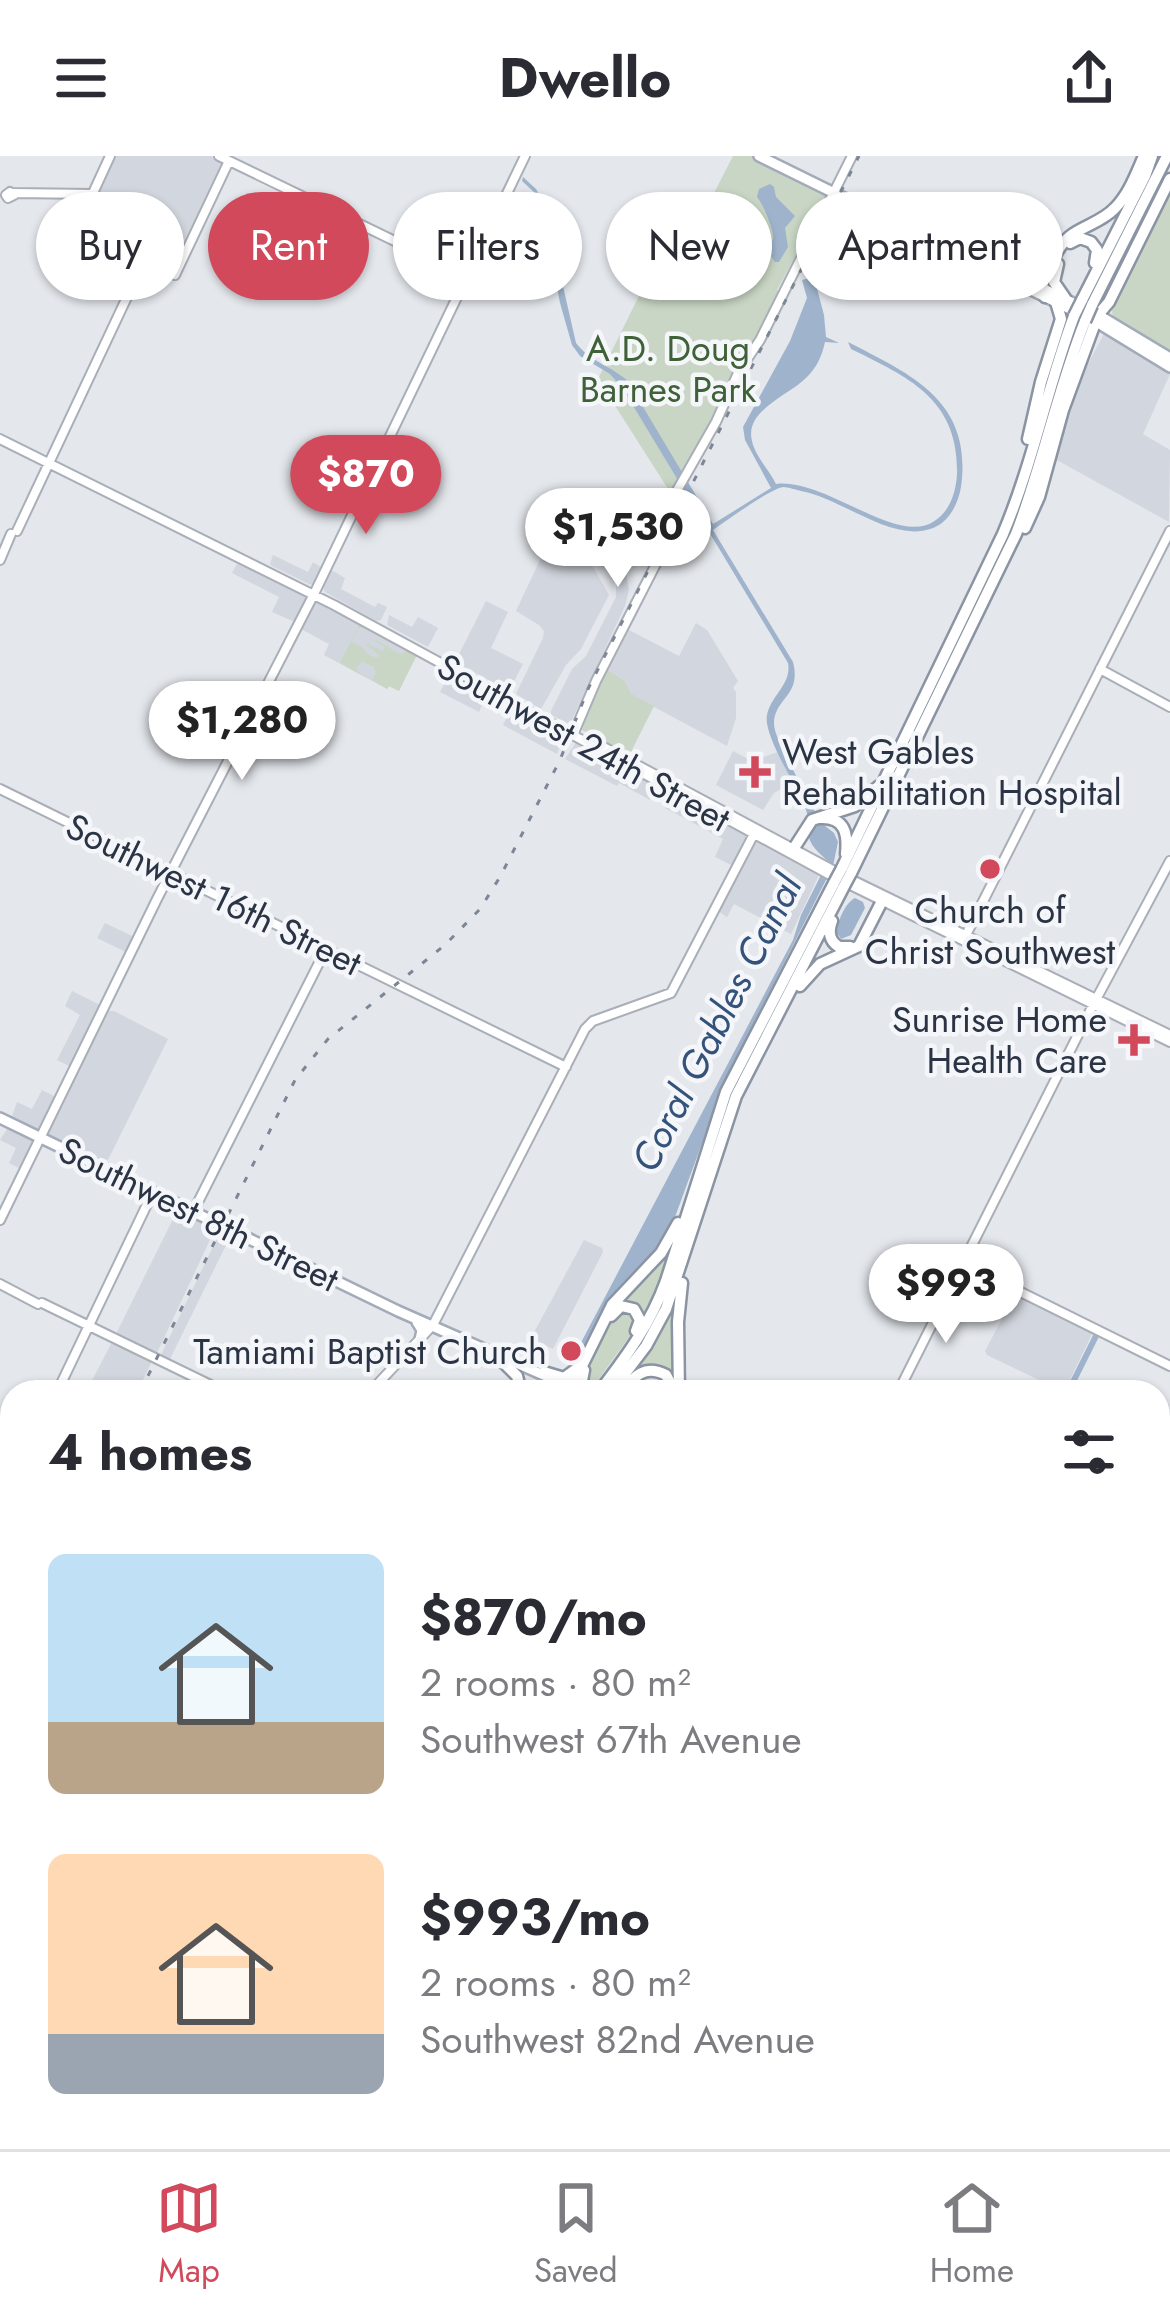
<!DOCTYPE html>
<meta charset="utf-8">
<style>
:root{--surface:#fff;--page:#f2f2f3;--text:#2b2b33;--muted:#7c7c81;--line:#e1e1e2;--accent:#d1495b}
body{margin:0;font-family:Jost,sans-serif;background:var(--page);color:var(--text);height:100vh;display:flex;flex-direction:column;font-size:45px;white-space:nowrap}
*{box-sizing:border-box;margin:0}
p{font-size:39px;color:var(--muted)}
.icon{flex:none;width:66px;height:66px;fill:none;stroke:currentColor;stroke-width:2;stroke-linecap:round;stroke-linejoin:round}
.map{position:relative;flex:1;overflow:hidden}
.side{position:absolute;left:0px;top:1224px;width:1170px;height:771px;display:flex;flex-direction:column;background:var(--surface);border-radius:36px 36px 0 0;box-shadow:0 3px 9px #0004}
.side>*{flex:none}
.hud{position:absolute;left:36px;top:36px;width:1098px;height:108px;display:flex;gap:24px}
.price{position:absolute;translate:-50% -102px;padding:0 27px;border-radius:42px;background:#fff;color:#222;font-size:39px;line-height:78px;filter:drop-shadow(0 3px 6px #0008)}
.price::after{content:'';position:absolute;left:50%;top:72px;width:36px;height:27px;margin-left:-18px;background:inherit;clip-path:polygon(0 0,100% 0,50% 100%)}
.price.on{background:var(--accent);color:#fff}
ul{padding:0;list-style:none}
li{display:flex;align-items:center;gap:36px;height:300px;padding:0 48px}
li span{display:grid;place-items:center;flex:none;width:336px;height:240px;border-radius:18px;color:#555}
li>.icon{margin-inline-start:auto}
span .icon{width:144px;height:144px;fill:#fffc;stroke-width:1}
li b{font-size:51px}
h2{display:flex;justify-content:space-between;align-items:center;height:144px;padding:0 48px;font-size:51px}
.tag{padding:0 42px;border-radius:54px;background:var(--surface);box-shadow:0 3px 9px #0004;font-size:42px;line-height:108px}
.tag.on{background:var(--accent);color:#fff}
header{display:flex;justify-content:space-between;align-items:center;height:156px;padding:0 48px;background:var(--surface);font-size:54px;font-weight:700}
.dock{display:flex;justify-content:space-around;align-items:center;height:168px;border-top:3px solid var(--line);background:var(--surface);font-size:33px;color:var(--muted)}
.dock a{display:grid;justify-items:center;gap:6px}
.dock .on{color:var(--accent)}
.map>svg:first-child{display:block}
.built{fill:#d2d6de}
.green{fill:#c9d6c5}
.water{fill:#9fb4cc}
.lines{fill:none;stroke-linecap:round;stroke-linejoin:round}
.canal{stroke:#9fb4cc;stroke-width:6}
.secondary-casing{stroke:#a9aeb7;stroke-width:12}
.primary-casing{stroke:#a3abb8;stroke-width:14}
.highway-casing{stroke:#8b94a3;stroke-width:15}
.secondary{stroke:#fff;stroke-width:8}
.primary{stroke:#fff;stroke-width:9}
.highway{stroke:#fff;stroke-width:10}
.rail{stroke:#7d8696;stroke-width:3;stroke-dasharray:6 12;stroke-linecap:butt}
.highway-bridge-casing{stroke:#8b94a3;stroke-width:15;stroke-linecap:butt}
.highway-bridge{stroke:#fff;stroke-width:10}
.poi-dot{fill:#d1495b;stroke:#f4f6f9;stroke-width:4.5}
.labels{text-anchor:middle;stroke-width:9;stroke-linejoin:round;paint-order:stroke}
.park-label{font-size:36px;fill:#3f6138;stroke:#f4f6f9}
.street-label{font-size:36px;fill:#2b3445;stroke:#f4f6f9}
.poi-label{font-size:36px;fill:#2b3445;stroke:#f4f6f9;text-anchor:end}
.water-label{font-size:39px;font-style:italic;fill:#34527a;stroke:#f4f6f9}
</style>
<header><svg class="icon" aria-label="menu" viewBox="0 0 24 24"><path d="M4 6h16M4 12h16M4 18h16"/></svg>Dwello<svg class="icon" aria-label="share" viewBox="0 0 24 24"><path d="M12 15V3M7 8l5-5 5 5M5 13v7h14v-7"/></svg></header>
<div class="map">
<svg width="1170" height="1993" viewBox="0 0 1170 1993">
<rect width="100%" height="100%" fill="#e4e7ec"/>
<path class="built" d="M114,0H211L223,8L173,112L143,100L139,101L83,75L82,72Z
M1105,176L1170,218L1143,278L1170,294L1169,366L1055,303L1073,236Z
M547,389L584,408L588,402L609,439L581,493L566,509L541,553L516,538L543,482L544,475L539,469L516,455Z
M273,399L308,416L313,406L322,412L315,427L311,429L272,410L270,408Z
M239,404L305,436L308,443L295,466L272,456L279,441L232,417Z
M625,411L629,434L625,450L570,568L551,559V555L572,513L586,500L616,441V429Z
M333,415L345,422L341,433L375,451L378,447L387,451L381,464L376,465L325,436L323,431L330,416Z
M321,444L416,498L399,535L389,530L387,533L324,499L329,488L301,473L315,447Z
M486,445L508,456L491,492L523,508L509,535L455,506Z
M389,459L412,471L418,461L438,472L428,491L387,469Z
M696,467L707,474L738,525L733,532L736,536V562L727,590L630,538L625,525L608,514L629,474L679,500Z
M450,517L487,537L479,556L440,536Z
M275,524L294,531L286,547L280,545L273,560L260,551Z
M496,541L565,579L557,598L503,569L507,561L488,551Z
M577,585L658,629L650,644L619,627L617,630L565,603Z
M733,595L752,605L778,596L793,626L774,637L763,654L716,629Z
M673,637L748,678L749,682L733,710L715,701L723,683L665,652Z
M758,683L818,716L819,719L791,778L734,748L727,761L718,755L754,684Z
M105,767L134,781L128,797L97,782Z
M72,835L100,849L101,852L69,910L57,904L80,859L65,850Z
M107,855H114L168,883L110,1000L105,1008H102L47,982L45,978Z
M42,934L56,941L39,974L38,975L11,963L17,946L32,953Z
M9,970L34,983L21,1013L9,1007L16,992L0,984Z
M178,1053L216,1071L156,1199L115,1180Z
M221,1074L229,1078L230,1081L169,1205L160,1201Z
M584,1084L602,1092L603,1096L553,1193L531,1182Z
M1015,1138L1093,1176L1064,1236L987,1199L985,1195Z
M112,1186L152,1205L137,1236H86Z"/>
<path class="green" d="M733,0H753L828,39L777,134L780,137L762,177L670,336L598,223L661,95L674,101L683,97Z
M1170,32V197L1113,163L1112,154Z
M353,462L363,468L362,472H358L351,486L364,492L366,497L376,502L380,500L367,489L369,486V489L383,495L385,491L373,484C385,487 391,495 402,498L408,493L417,499L399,535L389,530L387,533L372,524L376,517L374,511L362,506L356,512L358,516L369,523L340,507L359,469L357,464H352Z
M608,514L625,525L631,538L654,550L629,600L582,574L592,543Z
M677,1074L662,1127L642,1170V1162L621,1148L622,1139Z
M680,1131L677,1232L655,1213L618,1236L656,1183Z
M632,1153L637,1170L593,1231H586L584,1220L614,1158Z
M12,1383V1478L0,1492V1406Z
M0,1946L12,1952V1983H72L83,1993H0Z"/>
<path class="water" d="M523,21L536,33L544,47L576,187C590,205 610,210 627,224L713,368L771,332L745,284L743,271L790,185L807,142L802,124L814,121L824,159L826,181L839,187L825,186C822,200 817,211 807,221C790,239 744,254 752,285C755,300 770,315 776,328C825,322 895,389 933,366C950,356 956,336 957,318C959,243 908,221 851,193L848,186C912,219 973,245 961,331C958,349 948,368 930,373C891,386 841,342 801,335C797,334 788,331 783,331C770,333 726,365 713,374L793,506C802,541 773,542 774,569C775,585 808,640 816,658L820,666L834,677L838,686L833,710L726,922L668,1080L662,1090L612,1139L573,1214L565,1236H555L793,784L801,759L828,705C796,678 816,678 804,648C795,627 763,579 767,559C771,539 792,528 788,507L623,233L610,218L580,200L572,189L560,147L541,51L535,37L522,25Z
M770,28L774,31L776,41L795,60L785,72L788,91L779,106H775L765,92C770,88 774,86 773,79C772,70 763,48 757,41L759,33Z
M855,742L863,746L865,752L851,779L841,783L837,777C837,766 845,747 855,742Z"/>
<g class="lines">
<path class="canal" d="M1068,1236L1096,1180"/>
<g class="secondary-casing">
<path id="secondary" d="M110,0L76,74L175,119L229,5
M219,0L467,120
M10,36L14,39L8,42L6,39Z
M13,37L92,38
M0,283L334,449L830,719L1170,886
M668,345L675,338L716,266L739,215L760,184L852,0
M17,375L144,105
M0,404L11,378
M1100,513L1170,551
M573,579L596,525L677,367V358L668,345
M598,588L844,720L1170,879
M0,633L566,911
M964,783L1170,375
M193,1056L326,793
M0,1064L157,743L314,438L525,0
M964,1108L1170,1210
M0,1128L38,1148
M42,1147L225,1236
M57,1236L153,1036
M370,1236L433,1169L585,873L593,865L671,837L756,674
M898,1236L1092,851L1170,705
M0,1292L12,1297
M0,1349L12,1326
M1158,1382L1170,1357
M0,1582L12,1586
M0,1587L12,1592
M0,1786L12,1792
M0,1850L12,1856
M0,1856L12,1863
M118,1983V1993
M124,1983V1993
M238,1983L256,1993
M625,1983L643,1993
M757,1983L777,1993
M1041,1983L1049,1993
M1050,1983L1058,1993
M521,1993L526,1983
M857,1993L861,1983
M863,1993L868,1983"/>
</g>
<g class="primary-casing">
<path id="primary" d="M759,0L1078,157
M1038,130L1102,161L1170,202
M1093,164L1170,211
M0,962L398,1155L582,1236
M417,1166L422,1174L420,1184
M1158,1861L1170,1866"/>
</g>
<g class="highway-casing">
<path id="highway" d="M1070,87L1080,82L1091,86L1097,94L1095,107
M1058,108L1054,126L1065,142
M1045,141L1042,129C1050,112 1056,89 1073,78C1086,69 1103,65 1115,52C1129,38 1136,18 1144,0
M1082,144L1145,20L1152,0
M1092,149L1167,0
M1028,283L1041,226L1061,163L1056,146
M1025,372L1039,341L1063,254L1098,159L1109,146L1170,23
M821,662C845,661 848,678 846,698
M794,692L812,664L855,650L879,630
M842,712L1003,378C1033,307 1047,232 1074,160
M851,717L1016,378C1043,308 1057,235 1085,165
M832,765C828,775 829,785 839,791H850
M800,830L820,808L859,790L882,745
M611,1160L621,1150L634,1153L640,1164L636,1175
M504,1207L517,1220L521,1236
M584,1214L582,1225L588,1236
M544,1216L564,1222L579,1211
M573,1236V1228L612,1149L661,1097L678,1067
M599,1236C626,1201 651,1167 666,1125L726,936L834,727
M611,1236L646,1190L666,1153L736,940L843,732
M622,1236C634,1220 645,1208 666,1219L675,1236
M679,1236L678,1166L682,1127
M1158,1517L1170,1523
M1158,1527L1170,1533
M0,1705L12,1706
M0,1722L12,1724
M0,1731L12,1733
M0,1742L12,1745
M0,1754L12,1757
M315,1983L329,1993
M346,1983L361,1993
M368,1983L384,1993
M384,1983L398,1993
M406,1983L423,1993
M190,1993L194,1983
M204,1993L208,1983
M215,1993L220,1983
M223,1993L231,1983"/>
</g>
<use href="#secondary" class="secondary"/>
<use href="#primary" class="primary"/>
<use href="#highway" class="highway"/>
<path class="rail" d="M140,1236L295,924L328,883L445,789L480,753L500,721L560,604L588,533L859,0
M0,1498L12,1484
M0,1930L12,1937
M99,1983L118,1993"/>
<g class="highway-bridge-casing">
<path id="highway-bridge" d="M1074,160L1082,144
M1085,165L1092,149
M834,727L842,712
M843,732L851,717
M272,1993H307"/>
</g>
<use href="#highway-bridge" class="highway-bridge"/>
</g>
<g class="poi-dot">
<path d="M749 598h12v12h12v12h-12v12h-12v-12h-12v-12h12z"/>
<circle cx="990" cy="713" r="12"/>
<path d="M1128 866h12v12h12v12h-12v12h-12v-12h-12v-12h12z"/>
<circle cx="571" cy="1195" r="12"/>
</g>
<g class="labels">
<g class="park-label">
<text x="668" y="205">A.D. Doug<tspan x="668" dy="41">Barnes Park</tspan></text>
</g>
<g class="street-label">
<text transform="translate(584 586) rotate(29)" y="13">Southwest 24th Street</text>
<text transform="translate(214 738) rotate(26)" y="13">Southwest 16th Street</text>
<text transform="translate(199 1058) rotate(26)" y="13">Southwest 8th Street</text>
</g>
<g class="poi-label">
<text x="782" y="608" text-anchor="start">West Gables<tspan x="782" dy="41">Rehabilitation Hospital</tspan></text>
<text x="990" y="767" text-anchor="middle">Church of<tspan x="990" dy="41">Christ Southwest</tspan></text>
<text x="1107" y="876">Sunrise Home<tspan x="1107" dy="41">Health Care</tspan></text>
<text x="547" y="1208">Tamiami Baptist Church</text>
</g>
<g class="water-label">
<text transform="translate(716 867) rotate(-63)" y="14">Coral Gables Canal</text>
</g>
</g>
</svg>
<b class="price on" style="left:366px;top:381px">$870</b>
<b class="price" style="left:618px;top:434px">$1,530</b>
<b class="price" style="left:242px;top:627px">$1,280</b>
<b class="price" style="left:946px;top:1190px">$993</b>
<div class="hud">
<a class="tag">Buy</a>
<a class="tag on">Rent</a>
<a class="tag">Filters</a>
<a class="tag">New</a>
<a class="tag">Apartment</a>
</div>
<section class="side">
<h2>4 homes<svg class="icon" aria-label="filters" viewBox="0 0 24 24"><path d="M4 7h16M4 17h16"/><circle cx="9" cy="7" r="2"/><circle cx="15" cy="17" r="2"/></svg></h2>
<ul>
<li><span style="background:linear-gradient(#bfe0f5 70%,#b9a48a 0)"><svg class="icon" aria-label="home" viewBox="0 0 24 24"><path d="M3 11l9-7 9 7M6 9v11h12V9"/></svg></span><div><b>$870/mo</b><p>2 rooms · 80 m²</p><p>Southwest 67th Avenue</p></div></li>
<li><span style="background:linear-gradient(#ffd9b3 75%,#9aa5b1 0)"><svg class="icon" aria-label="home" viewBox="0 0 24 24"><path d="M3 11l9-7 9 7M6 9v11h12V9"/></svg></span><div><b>$993/mo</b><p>2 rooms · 80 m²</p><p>Southwest 82nd Avenue</p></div></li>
</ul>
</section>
</div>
<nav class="dock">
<a class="on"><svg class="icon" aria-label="map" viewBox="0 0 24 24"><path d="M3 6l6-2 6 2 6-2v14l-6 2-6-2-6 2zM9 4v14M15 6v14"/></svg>Map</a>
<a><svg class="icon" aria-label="saved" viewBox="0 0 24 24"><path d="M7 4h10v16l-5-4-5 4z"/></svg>Saved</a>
<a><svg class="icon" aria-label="home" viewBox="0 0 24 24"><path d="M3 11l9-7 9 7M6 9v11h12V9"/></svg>Home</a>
</nav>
